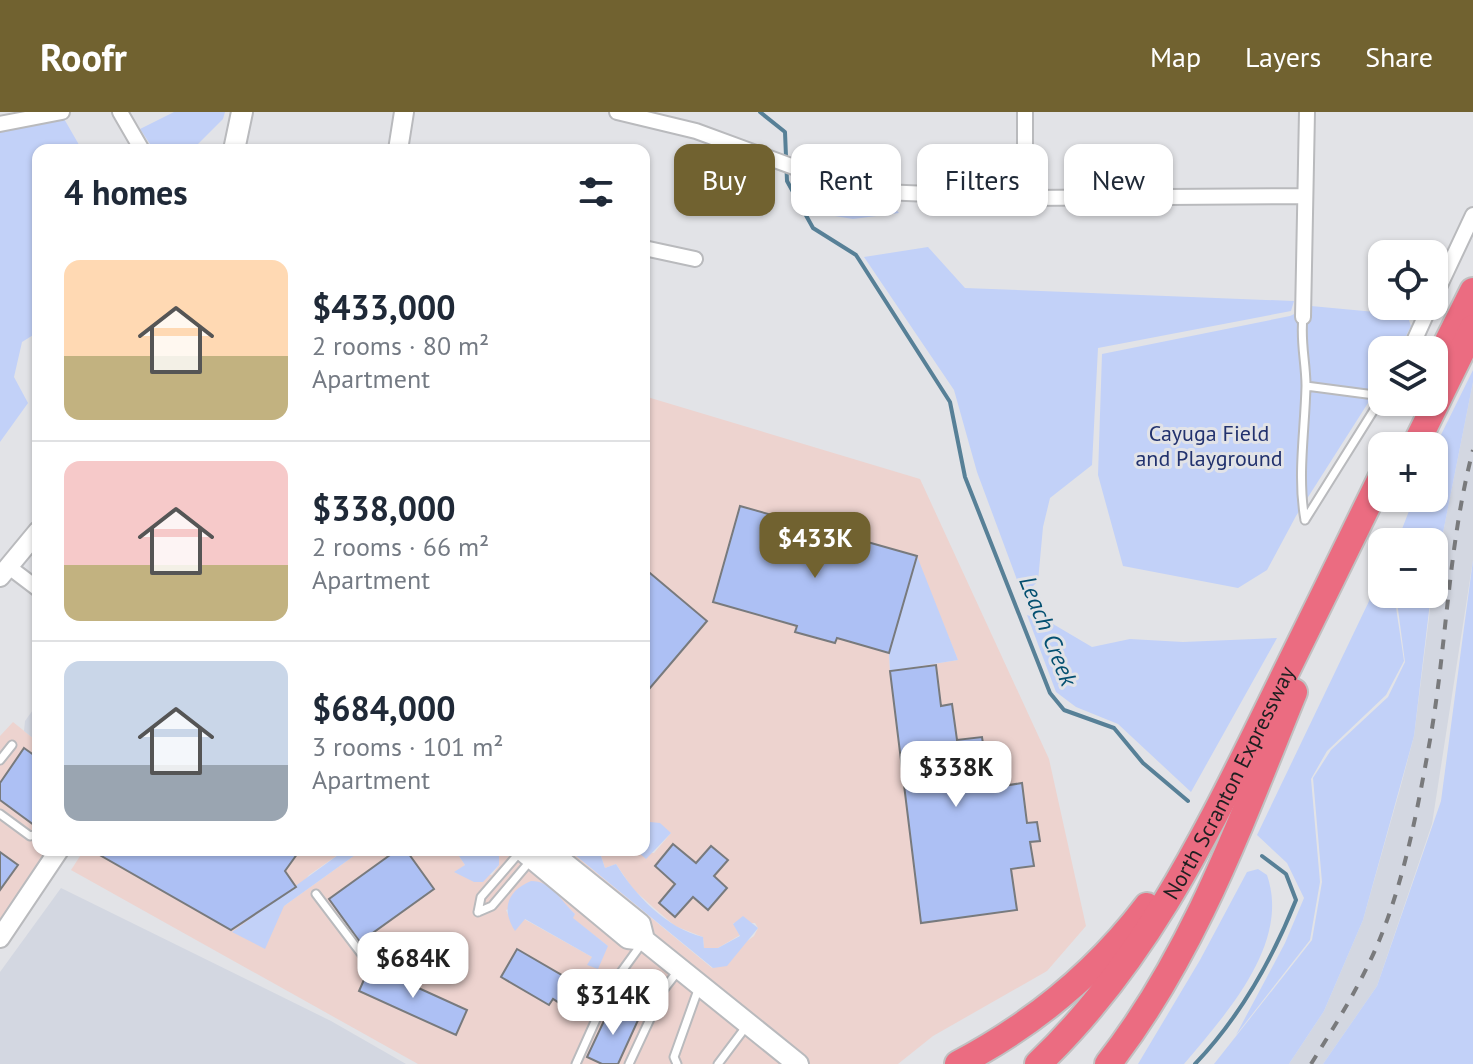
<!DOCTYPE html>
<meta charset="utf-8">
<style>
:root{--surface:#fff;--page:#f2f2f3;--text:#1f2937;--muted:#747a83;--line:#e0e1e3;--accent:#716230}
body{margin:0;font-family:"PT Sans",sans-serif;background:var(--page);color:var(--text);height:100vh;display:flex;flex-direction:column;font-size:30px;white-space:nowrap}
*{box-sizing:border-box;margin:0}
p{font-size:26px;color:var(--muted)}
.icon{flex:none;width:44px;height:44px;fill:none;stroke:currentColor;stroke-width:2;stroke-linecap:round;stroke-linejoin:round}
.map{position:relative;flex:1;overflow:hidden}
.side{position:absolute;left:32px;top:32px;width:618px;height:712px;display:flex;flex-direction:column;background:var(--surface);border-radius:16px;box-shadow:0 2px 6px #0004}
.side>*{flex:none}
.top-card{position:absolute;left:674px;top:32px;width:678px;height:72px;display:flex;gap:16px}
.buttons{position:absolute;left:1368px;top:128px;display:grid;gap:16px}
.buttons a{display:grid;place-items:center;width:80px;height:80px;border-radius:16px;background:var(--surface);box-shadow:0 2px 6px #0004;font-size:40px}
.price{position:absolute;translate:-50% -68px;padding:0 18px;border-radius:16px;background:#fff;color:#222;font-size:26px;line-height:52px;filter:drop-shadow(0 2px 4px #0008)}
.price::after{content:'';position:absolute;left:50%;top:48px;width:24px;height:18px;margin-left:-12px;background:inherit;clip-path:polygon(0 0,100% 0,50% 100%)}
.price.current{background:var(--accent);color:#fff}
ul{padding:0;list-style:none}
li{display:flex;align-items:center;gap:24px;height:200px;padding:0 32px}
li+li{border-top:2px solid var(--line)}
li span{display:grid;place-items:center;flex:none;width:224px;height:160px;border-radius:16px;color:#555}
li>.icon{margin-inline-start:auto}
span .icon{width:96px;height:96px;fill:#fffc;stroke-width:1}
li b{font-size:34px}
h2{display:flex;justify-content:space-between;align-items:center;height:96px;padding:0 32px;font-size:34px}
.chip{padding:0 28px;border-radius:16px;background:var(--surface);box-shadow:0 2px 6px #0004;font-size:28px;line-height:72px}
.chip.current{background:var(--accent);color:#fff}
header{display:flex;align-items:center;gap:48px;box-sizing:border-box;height:112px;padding:0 40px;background:var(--accent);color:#fff}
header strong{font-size:38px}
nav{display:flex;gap:44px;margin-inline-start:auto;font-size:28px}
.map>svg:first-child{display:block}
.commercial{fill:#edd3cf;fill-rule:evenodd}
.built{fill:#d3d7e1}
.green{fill:#c2d1f8}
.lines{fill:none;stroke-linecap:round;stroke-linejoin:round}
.stream{stroke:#578097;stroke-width:4}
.building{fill:#adc0f4;stroke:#787a7d;stroke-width:2}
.service-casing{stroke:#b9babd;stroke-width:11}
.minor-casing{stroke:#b9babd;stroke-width:18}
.tertiary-casing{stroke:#b9babd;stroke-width:22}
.secondary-casing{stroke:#b9babd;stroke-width:24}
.motorway-casing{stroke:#c0c0c1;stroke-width:30}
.service{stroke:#fff;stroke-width:7}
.minor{stroke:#fff;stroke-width:14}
.tertiary{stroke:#fff;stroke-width:18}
.secondary{stroke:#fff;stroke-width:20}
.motorway{stroke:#eb6c81;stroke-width:26}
.rail{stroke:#797a7c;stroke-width:4;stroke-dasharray:10 10;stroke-linecap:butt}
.labels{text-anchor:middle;stroke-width:6;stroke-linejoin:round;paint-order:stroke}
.park-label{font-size:22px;fill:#22326e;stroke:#e2e3e7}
.street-label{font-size:22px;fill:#1e1f20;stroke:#e2e3e7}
.water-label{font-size:24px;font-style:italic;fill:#045071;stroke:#e2e3e7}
</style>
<header>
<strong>Roofr</strong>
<nav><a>Map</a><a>Layers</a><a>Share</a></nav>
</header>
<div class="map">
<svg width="1473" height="952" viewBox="0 0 1473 952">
<rect width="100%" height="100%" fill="#e2e3e7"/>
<path class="commercial" d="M644,284L920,367L1049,647L1086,814L1047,859L933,924L898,952H418L71,758L84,738H345L309,763L284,794L362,738H455L465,753L455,761L492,763L499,753V738H569L712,856L754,824L758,816L755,811H733L740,823L718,836H704L703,825L675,814L654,796L633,777L616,752L605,756L599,738L654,741L671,721L650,710L644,713ZM916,446L958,548L890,559L889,541ZM553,781L575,802L572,806L608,834L592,845L524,807L515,818L506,798Z
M13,610L38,630V738H49L0,808V624Z"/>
<path class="built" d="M1473,270V448L1432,712L1377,874L1323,952H1289L1324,899L1363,808L1400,677L1414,624L1434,466Z
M38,591V630L24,619L25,609Z
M61,776L331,909L406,952H0V860Z"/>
<path class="green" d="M174,0H225L223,7L192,38H154L140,17Z
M63,5L82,38H38V220L22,230L14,265L28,291L0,330V17Z
M794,67L894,95L899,101L853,107L835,104L795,72Z
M928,135L965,176L1294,189L1291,199L1098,236L1092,353L1050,386L1043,415L1038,469L1023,484L977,360L954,278L864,145Z
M1311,194L1407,203L1411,214L1399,238H1382V269L1296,404L1267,458L1238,476L1123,454L1098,363L1102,242L1290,204Z
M1473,258V270L1434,466V430H1397L1414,386H1434V337Z
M917,444L958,548L890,559L889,541Z
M1473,448V952H1323L1377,874L1441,689Z
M1382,462V482H1394L1404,549L1386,583L1327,639L1311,667L1320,770L1310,828L1236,923L1285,831L1304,786L1287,751L1257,723Z
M1396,482H1431L1414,624L1363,808L1324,899L1289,952H1214L1312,828L1322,770L1313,666L1331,638L1388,585L1405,550Z
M1027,503L1053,512L1092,535L1130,527L1183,530L1277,526L1191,680L1118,612L1076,595L1056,580Z
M650,710L660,711L671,721L646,747L636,738H644V713Z
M345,738H362L284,794L265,837L232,820Z
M455,738H499V753L483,770H474L454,760L465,753Z
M569,738H599L605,756L616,752C635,783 666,816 703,825L704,836H718L740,824L733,812L743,804L758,816L727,854L713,856Z
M1258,757L1267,763C1291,832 1225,903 1184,952H1138L1200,848L1247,760Z
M531,769C552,769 560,788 575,802L573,806L608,834L598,857L587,853L592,845L525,807L515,819C501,797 507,779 531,769Z"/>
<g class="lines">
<path class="stream" d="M760,0L785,20L787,69L813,116L856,143L950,290L965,365L1050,581L1064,598L1114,616L1143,651L1188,689
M1195,952C1240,905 1272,848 1296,788L1286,762L1262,744"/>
</g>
<path class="building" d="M740,394L917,444L889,541L837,526L835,531L795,520L797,514L713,490Z
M644,456L707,509L644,583Z
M936,553L941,594L952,592L957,628L982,625L990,676L1022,671L1027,711L1037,710L1040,729L1030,730L1034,754L1011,757L1017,798L921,811L890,559Z
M24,636L38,646V716L0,688V671Z
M673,732L696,751L711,734L728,748L714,764L727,776L708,798L693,785L675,805L659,791L675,772L655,754Z
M91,738H300L285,759L296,775L231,818Z
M397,738H406L434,777L360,830L329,787Z
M0,740L18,753L0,778Z
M517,837L565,865L562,871L580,882L570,898L553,887L549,893L501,865Z
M370,854L467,898L456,923L359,879Z
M611,894L639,906L618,952H602L587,945Z"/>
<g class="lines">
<g class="service-casing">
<path id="service" d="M1303,205C1300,230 1306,250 1306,274C1305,319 1297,364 1305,408
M1306,274L1382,284
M1305,408L1382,285
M0,648L12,633
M0,702L30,724L38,722
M316,782L366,848
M478,800L492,794L531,748
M478,800L481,785L520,740
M576,952L611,874L643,830
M629,952L664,877L678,859
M677,952L674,945L699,875
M718,952L748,912"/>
</g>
<g class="minor-casing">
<path id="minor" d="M120,0L142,38
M617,0L696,19L859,79L1025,86L1305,84
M0,12L62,0
M1025,86V0
M644,136L695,147
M1434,186L1473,103
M1303,205L1307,0
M1410,238L1430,194
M9,455L38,477"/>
</g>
<g class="tertiary-casing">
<path id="tertiary" d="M398,38L404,0
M0,465L38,419
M0,826L59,738"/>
</g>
<g class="secondary-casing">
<path id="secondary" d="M234,38L242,0
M522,738L628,826L644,828L798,952
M548,738L640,812L644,828"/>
</g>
<g class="motorway-casing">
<g id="motorway">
<path d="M1446,233L1473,179"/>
<path d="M1415,334L1473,216"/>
<path d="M958,952C1032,913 1096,861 1147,794"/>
<path id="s1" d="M1038,952C1140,855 1201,733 1262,609C1302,527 1342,446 1382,364"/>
<path d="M1108,952C1194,842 1242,707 1294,580"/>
</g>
</g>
<use href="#service" class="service"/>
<use href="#minor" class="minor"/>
<use href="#tertiary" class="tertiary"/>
<use href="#secondary" class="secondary"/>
<use href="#motorway" class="motorway"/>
<path class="rail" d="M1311,952C1336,912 1361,872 1379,829C1405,766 1418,695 1430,628C1447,532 1448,433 1473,338"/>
</g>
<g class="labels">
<g class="park-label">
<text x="1209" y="329">Cayuga Field<tspan x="1209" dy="25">and Playground</tspan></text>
</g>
<g class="street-label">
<text dy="8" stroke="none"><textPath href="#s1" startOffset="342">North Scranton Expressway</textPath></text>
</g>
<g class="water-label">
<text transform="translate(1048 519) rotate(68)" y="8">Leach Creek</text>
</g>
</g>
</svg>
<div class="buttons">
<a><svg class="icon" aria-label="locate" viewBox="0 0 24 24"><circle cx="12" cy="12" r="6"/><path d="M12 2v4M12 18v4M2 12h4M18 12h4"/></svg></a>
<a><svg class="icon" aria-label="layers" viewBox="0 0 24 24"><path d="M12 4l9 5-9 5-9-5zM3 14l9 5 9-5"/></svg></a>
<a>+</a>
<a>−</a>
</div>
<b class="price current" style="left:815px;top:468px">$433K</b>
<b class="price" style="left:956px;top:697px">$338K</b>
<b class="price" style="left:413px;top:888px">$684K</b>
<b class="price" style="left:613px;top:925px">$314K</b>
<div class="top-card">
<a class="chip current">Buy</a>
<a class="chip">Rent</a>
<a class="chip">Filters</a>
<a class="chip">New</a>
</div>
<section class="side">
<h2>4 homes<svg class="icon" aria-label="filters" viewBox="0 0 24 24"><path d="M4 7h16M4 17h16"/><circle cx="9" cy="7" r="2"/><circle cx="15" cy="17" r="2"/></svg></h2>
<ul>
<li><span style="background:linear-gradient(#ffd9b3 60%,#c2b280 0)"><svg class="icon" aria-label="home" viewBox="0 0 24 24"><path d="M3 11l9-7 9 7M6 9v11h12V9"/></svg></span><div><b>$433,000</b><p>2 rooms · 80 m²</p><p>Apartment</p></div></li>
<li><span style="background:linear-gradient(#f6c9c9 65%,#c2b280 0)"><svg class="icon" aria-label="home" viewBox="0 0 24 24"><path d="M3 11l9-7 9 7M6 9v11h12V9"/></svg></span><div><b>$338,000</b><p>2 rooms · 66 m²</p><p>Apartment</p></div></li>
<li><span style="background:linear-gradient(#c9d6e8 65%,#9aa5b1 0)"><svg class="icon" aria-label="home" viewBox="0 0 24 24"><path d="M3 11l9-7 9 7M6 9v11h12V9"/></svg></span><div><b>$684,000</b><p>3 rooms · 101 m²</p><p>Apartment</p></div></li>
</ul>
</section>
</div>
